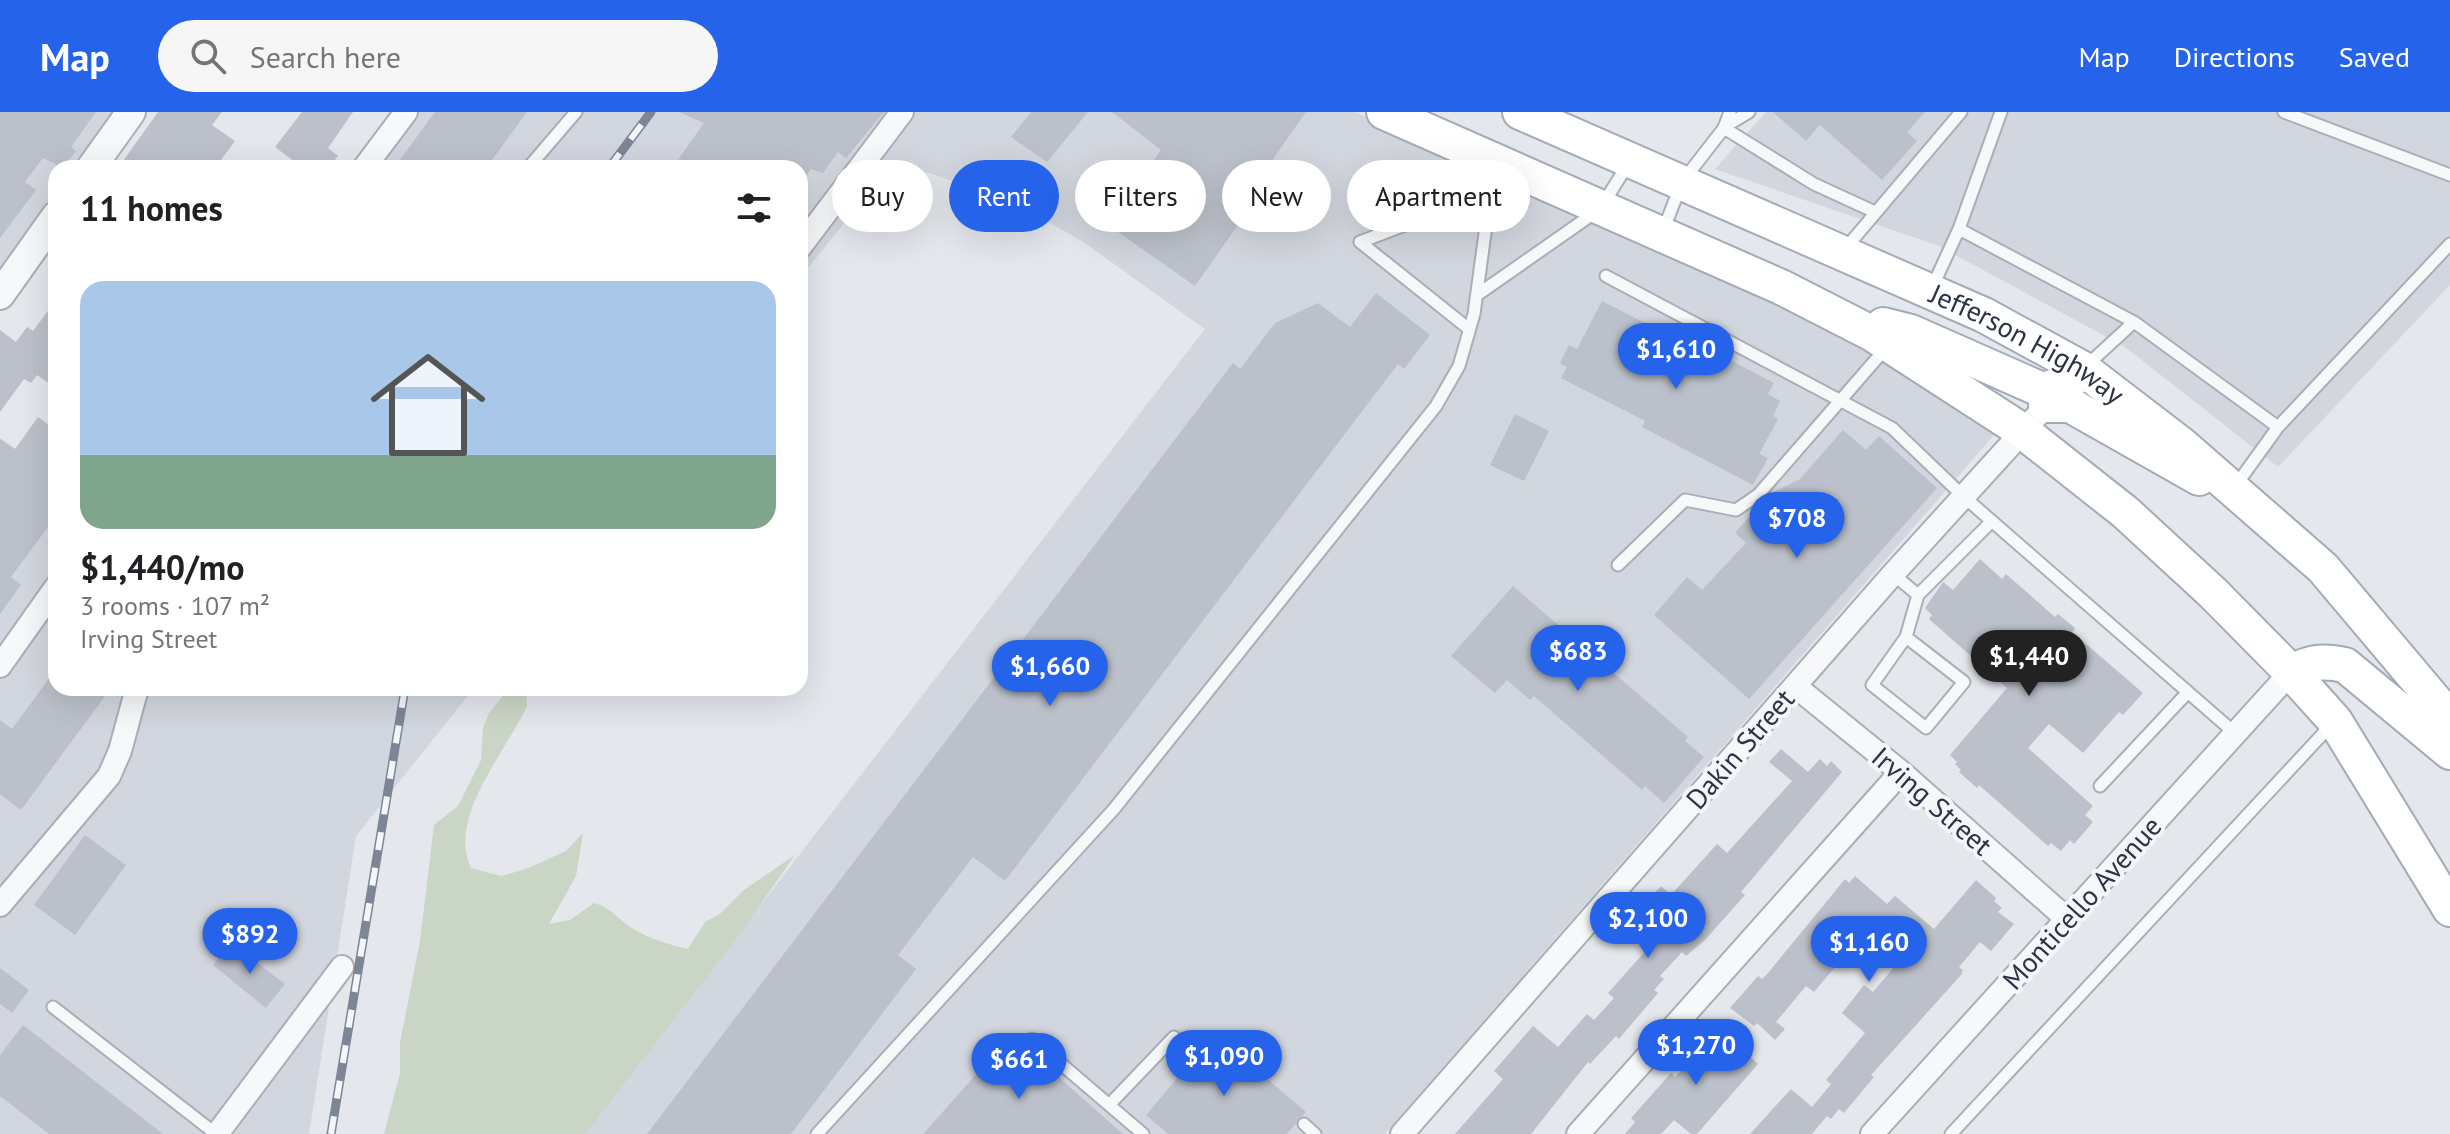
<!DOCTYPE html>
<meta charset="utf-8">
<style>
:root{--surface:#fff;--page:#f6f6f6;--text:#202124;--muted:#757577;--accent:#2563eb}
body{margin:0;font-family:"PT Sans",sans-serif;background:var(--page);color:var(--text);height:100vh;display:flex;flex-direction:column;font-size:30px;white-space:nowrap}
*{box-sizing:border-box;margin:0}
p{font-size:26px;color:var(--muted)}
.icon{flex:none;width:44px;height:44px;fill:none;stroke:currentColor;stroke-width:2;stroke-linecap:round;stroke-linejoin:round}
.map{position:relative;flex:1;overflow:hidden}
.details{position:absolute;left:48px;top:48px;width:760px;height:536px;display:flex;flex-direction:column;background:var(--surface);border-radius:24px;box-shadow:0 8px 32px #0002}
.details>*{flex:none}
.guide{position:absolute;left:832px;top:48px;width:760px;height:72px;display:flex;gap:16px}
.price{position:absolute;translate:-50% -68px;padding:0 18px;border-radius:28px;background:var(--accent);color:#fff;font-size:26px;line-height:52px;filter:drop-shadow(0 2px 4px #0008)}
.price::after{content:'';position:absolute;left:50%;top:48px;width:24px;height:18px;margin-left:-12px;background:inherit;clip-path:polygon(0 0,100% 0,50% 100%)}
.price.on{background:#222;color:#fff}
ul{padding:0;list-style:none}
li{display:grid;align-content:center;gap:16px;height:424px;padding:0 32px}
li span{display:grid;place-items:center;height:248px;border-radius:24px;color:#555}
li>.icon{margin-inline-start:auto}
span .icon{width:144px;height:144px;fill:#fffc;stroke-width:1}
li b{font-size:34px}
h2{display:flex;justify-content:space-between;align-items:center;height:96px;padding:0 32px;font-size:34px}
.chip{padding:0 28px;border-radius:36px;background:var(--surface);box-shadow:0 8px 32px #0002;font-size:28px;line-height:72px}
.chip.on{background:var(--accent);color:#fff}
header{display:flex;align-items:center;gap:48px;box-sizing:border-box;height:112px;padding:0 40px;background:var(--accent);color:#fff}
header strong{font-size:38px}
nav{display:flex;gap:44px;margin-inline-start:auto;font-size:28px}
.search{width:560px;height:72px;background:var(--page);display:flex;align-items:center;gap:20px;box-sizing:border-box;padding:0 28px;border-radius:44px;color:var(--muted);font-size:30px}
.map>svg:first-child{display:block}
.built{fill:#d2d6de}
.green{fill:#c9d6c5}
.building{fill:#bbc0ca}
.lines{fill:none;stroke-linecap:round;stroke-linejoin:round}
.service-casing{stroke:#a9aeb7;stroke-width:15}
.minor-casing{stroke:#a9aeb7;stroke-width:26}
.tertiary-casing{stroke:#a9aeb7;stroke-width:32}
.primary-casing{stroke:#a3abb8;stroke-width:38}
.service{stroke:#f7f8fa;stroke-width:11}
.minor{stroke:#f7f8fa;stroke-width:22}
.tertiary{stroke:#f7f8fa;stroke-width:28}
.primary{stroke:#fff;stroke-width:34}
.rail-casing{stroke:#7d8696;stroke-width:9}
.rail{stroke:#f4f6f9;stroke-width:6;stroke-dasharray:18;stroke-linecap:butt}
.labels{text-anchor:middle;stroke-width:8;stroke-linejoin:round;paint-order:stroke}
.street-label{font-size:28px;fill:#2b3445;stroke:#f4f6f9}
</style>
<header>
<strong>Map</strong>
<div class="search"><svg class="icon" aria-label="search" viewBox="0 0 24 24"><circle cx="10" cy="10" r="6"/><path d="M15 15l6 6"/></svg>Search here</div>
<nav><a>Map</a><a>Directions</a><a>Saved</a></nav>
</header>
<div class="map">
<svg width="2450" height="1022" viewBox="0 0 2450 1022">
<rect width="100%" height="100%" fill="#e4e7ec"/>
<path class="built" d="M0,0H119L79,56H56V89L0,168Z
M419,0H1355L1597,114L1772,188L1922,271L1995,322L1385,1022H584L1205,217L1082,129L1011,89L894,49L800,166V56H378Z
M1766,0H2450V173L2278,355L2125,235L1939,134L1715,57Z
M0,326L56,366V576H474L356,724L309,1022H0Z"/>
<path class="green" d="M509,576H526L527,594C506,640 447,705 471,756L501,764L526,757L566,739L583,721L576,764L549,812L570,808L594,791C612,796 617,807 632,816C649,827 668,832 688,837L705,810L720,802L744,778L795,743L740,822L585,1022H384L400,961V931L420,829L434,713L458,694L481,648L483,616L489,601Z"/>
<path class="building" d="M0,0H96L71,35L76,39L63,56L43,46L25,70L36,78L0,126Z
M158,0H222L212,13L235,29L215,56H118Z
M302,0H353L328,36L338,44L329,56H303L275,35Z
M435,0H527L486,56H394Z
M679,0H884L846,46L838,40L823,61L811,57L800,72V56H672L704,11Z
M1031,0H1088L1047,50L1011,25Z
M1112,0H1306L1235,101L1243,106L1195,174L1108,113L1161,38Z
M1773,0H1925L1907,20L1917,29L1882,68L1820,13L1806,29Z
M1376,181L1430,223L1404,257L1398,252L1005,769L973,745L898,843L916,857L791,1022H647L1233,251L1240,257L1275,211L1318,191L1350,215Z
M56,188V276L37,263L31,271L24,267L0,300V218L16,230L27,215L33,219Z
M1602,189L1721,250L1724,245L1774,271L1768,282L1780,289L1773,304L1778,307L1759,342L1768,346L1753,373L1642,315L1645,309L1561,266L1567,255L1560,251L1569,233L1577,237Z
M1515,302L1549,319L1524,369L1490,353Z
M38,305L56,318V421L48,415L11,465L21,473L0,502V327L15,337Z
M1843,318L1866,338L1879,324L1937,376L1749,587L1654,503L1687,465L1702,478L1746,431L1735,421L1770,382L1800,367Z
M1980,447L2002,467L2006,462L2055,505L2058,502L2075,516L2072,520L2143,581L2123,603L2119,600L2083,641L2049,612L2028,636L2093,694L2085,703L2093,710L2074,732L2070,728L2061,739L2051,731L2048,734L1979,673L1977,676L1959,660L1961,658L1955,652L1957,650L1950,643L2007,576L1929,507L1932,503L1925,496L1943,470L1953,478Z
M1513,474L1688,625L1685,629L1704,645L1664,691L1645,674L1642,678L1534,584L1530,588L1507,568L1495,581L1451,544Z
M56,557V576H111L21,698L0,682V608L12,617Z
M1781,637L1808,660L1820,647L1827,654L1831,649L1842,660L1741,780L1745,783L1705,828L1686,844L1682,840L1660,864L1664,867L1654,878L1658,881L1619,927L1616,924L1590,952L1588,950L1531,1022H1455L1503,967L1494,959L1533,914L1558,935L1587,902L1594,908L1614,886L1608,881L1666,816L1642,795L1661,774L1671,783L1717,732L1727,741L1792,669L1769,650Z
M85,723L126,753L75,823L34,793Z
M1855,764L1887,792L1895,784L1934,817L1976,768L1996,786L1994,789L2002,796L1998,800L2014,812L1991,839L1980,830L1959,855L1963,858L1961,863L1871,963L1874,965L1844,1001L1839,997L1831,1007L1827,1004L1812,1022H1750L1791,977L1812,995L1831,972L1826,968L1865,921L1842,901L1864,873L1873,880L1895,854L1852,816L1825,846L1835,855L1814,880L1806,874L1776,910L1785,917L1775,928L1757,911L1754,914L1730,896L1758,864L1762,867L1768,861L1845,767L1849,771Z
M227,835L239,845L243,840L285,872L266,896L213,853Z
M0,856L29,878L12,901L0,892Z
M1715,912L1758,952L1697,1022H1691L1674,1008L1661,1022H1625L1635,1010L1631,1006L1671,961L1675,965L1697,942L1692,938Z
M23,913L163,1022H49L0,984V943Z
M1215,922L1306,1000L1287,1022H1168L1146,1003Z
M1011,923L1123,1022H923Z"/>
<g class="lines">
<g class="service-casing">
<path id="service" d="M2001,0L1959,117L2134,210L2278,315L2450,132
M2284,0L2450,63
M1724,15L1749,0
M1724,16L1814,72L1875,100
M528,56L576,0
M1663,119L1682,70L1724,16L1730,0
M1845,137L1961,0
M1606,164L1892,316L1963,384L2236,622
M1931,178L1959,117
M1477,183L1600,97L1628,52
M1469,217L1360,130L1484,83
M2085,255L2134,210
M2234,376L2278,315
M1618,453L1685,388L1736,398L1758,383L1886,236
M1893,462L1918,483L1992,409
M1906,525L1964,570L1926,616L1872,573L1906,525L1918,483
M2100,674L2188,580
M53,895L216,1022
M1032,927L1143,1022
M1109,993L1174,925
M1304,1012L1315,1022
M817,1022L1114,697L1436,294L1459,254L1474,202L1486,114V92L1475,48
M1951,1022L2332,612"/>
</g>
<g class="minor-casing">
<path id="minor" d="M364,56L406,0
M800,135L902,0
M0,554L56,475
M1795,574L1901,660L2067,807
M0,793L109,664L120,639L137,576
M217,1022L342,855
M1402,1022L1893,462L2056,283
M1578,1022L1901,660
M1872,1022L2291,560"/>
</g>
<g class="tertiary-casing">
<path id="tertiary" d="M91,56L131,0
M0,183L56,104"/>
</g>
<g class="primary-casing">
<g id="primary">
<path d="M1384,0L1781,175L1871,221L2021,318L2125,400L2213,481L2291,560L2335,609L2450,797"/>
<path id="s1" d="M1520,0L1984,203L2083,257L2182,333L2323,456L2441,596L2450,612"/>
<path d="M1883,213L1911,220L2042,278L2070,270"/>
<path d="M2046,293H2070L2199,366"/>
<path d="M2291,560C2311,550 2323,548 2345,553L2450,640"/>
</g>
</g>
<use href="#service" class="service"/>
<use href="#minor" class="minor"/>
<use href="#tertiary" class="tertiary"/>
<use href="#primary" class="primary"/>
<g class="rail-casing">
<path id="rail" d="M609,56L651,0
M331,1022L405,576"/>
</g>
<use href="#rail" class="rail"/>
</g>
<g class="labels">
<g class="street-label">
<text dy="10" stroke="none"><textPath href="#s1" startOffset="558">Jefferson Highway</textPath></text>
<text transform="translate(1740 637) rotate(-49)" y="10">Dakin Street</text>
<text transform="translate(1932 689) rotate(41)" y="10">Irving Street</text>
<text transform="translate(2082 791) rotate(-48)" y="10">Monticello Avenue</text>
</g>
</g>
</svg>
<b class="price" style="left:1676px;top:279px">$1,610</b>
<b class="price" style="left:1797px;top:448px">$708</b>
<b class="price" style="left:1578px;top:581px">$683</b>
<b class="price on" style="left:2029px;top:586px">$1,440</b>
<b class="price" style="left:1050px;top:596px">$1,660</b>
<b class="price" style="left:1648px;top:848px">$2,100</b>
<b class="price" style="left:250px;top:864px">$892</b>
<b class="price" style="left:1869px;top:872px">$1,160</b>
<b class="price" style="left:1696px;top:975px">$1,270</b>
<b class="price" style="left:1224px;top:986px">$1,090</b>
<b class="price" style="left:1019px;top:989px">$661</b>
<div class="guide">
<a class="chip">Buy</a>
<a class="chip on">Rent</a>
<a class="chip">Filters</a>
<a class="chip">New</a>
<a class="chip">Apartment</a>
</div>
<section class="details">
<h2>11 homes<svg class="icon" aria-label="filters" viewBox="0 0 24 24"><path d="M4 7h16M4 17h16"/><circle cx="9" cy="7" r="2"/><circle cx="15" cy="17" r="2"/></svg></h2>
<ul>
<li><span style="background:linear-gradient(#a9c7e8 70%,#7fa58c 0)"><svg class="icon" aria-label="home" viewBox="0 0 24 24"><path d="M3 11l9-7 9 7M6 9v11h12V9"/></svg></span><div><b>$1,440/mo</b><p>3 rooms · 107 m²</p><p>Irving Street</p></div></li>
</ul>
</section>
</div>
